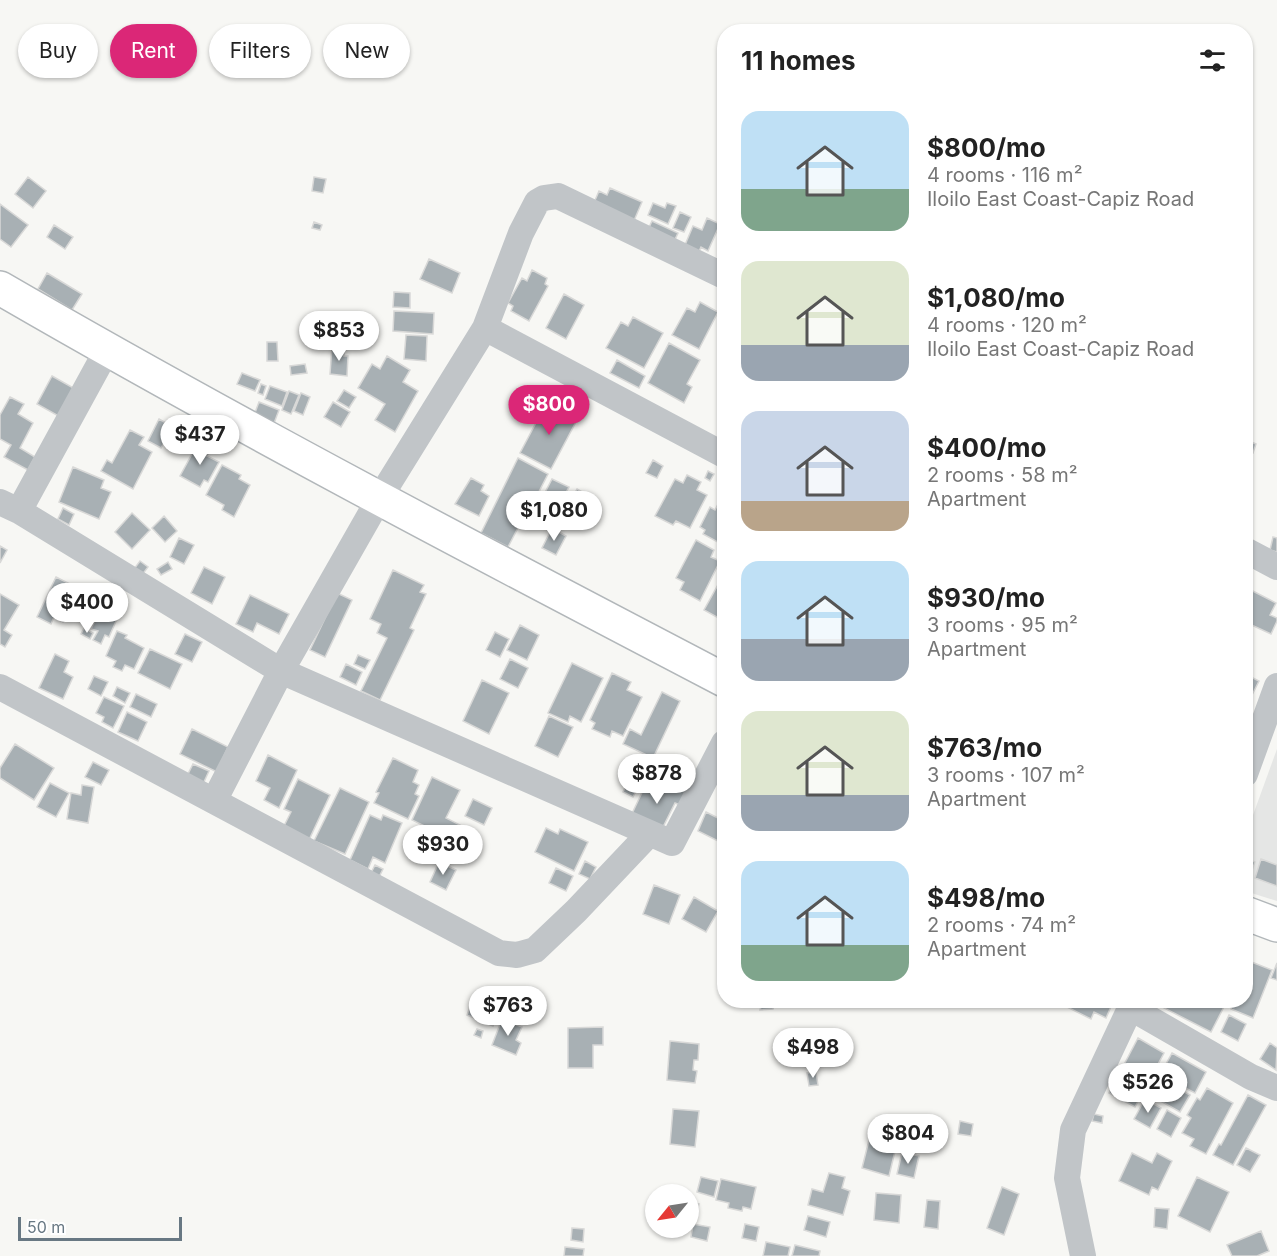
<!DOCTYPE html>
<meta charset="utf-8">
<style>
:root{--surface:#fff;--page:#f2f2f2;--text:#222;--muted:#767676;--accent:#db2777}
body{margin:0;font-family:Inter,sans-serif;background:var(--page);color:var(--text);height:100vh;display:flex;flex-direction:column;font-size:22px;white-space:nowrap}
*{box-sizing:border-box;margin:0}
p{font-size:20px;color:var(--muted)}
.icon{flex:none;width:33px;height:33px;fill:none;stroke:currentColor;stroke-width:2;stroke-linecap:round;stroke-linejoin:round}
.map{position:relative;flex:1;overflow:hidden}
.side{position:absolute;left:717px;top:24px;width:536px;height:984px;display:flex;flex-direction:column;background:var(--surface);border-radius:24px;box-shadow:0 2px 4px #0004}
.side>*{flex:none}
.top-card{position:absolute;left:18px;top:24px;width:570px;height:54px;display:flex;gap:12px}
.needle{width:39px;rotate:240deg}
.fabs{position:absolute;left:645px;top:1184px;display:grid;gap:12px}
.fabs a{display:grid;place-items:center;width:54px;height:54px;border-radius:50%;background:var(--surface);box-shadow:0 2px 4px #0004;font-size:30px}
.scale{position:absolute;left:18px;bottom:15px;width:164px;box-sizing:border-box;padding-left:6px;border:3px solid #687883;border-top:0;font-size:16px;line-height:21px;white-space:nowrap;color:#687883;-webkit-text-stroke:4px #fff;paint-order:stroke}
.price{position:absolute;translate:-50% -51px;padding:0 14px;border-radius:21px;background:#fff;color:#222;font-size:20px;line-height:39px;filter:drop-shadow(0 2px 3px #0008)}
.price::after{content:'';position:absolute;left:50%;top:36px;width:18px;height:14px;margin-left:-9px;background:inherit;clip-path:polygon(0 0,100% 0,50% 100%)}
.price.active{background:var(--accent);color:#fff}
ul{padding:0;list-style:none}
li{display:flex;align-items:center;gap:18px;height:150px;padding:0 24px}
li span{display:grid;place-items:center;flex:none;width:168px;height:120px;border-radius:18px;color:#555}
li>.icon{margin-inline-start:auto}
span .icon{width:72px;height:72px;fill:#fffc;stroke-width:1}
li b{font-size:26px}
h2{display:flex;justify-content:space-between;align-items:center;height:72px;padding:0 24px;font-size:26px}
.chip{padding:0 21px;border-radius:27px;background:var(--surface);box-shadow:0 2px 4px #0004;font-size:21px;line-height:54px}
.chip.active{background:var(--accent);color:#fff}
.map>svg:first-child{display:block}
.built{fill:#e5e6e5}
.building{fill:#a8b0b4;stroke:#d8d8d7;stroke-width:1.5}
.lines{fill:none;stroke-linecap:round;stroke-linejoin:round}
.primary-casing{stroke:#b2b7ba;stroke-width:36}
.minor{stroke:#c1c5c8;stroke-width:26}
.primary{stroke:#fff;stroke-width:33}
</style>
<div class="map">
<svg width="1277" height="1256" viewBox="0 0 1277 1256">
<rect width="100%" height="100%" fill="#f7f7f4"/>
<path class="built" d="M1277,749V901L1245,891V837Z"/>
<path class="building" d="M28,177L46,191L33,208L15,194Z
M314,177L326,179L323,193L312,191Z
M610,188L642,202L633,223L593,205L599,191L607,195Z
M653,203L665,208L667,203L676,206L668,224L648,215Z
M0,204L28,225L11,247L0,239Z
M680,212L691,217L684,232L673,228Z
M707,218L720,224L708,251L701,247L696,258L682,252L693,226L702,230Z
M652,221L678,233L672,246L645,236Z
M314,222L322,225L320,230L312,228Z
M54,225L73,237L65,249L47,237Z
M429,259L460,273L452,293L420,279Z
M532,270L547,278L545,284L548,286L529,321L511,311L513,306L508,303L522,278L527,281Z
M47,273L82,294L72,310L38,289Z
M394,292L410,293V308L393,307Z
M564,294L584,305L566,339L546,328Z
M700,302L718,312L699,349L672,335L687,308L695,312Z
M394,311L434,313L433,334L393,331Z
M633,317L663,333L644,368L606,348L621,322L628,326Z
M406,335L427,336L426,361L404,359Z
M267,342H277L278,361H267Z
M669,343L700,360L687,384L692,387L684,403L648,383Z
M332,346L345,347L344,356H348L347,376L330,374Z
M387,356L410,370L403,382L418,391L395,432L375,420L385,404L358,388L372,364L380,369Z
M617,360L645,376L639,388L610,373Z
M305,364L307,373L291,375L290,366Z
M242,373L260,380L255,391L237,384Z
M52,376L77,390L62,418L37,404Z
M261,384L266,386L263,395L258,393Z
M270,386L287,392L282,406L265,399Z
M344,390L356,397L349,408L337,401Z
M289,391L299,395L291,414L282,410Z
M301,393L310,397L303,415L294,411Z
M10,397L24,404L18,414L33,423L20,448L35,457L28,470L4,457L11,445L0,439V415Z
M259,402L279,410L273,426L253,418Z
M333,402L350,412L341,427L324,417Z
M547,402L578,418L551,469L520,453Z
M724,414V433L719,430L724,422L721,421Z
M159,419L173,427L161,448L148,441Z
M130,430L144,437L139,445L152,452L133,489L101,471L107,460L112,463Z
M1249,441L1256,444L1253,453L1246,450Z
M198,443L210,450L207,456L219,462L208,482L204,480L200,487L180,476Z
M518,458L548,474L522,525L520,524L508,547L481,533Z
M653,460L663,466L657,478L646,473Z
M222,465L241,475L239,479L250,485L234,517L222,510L224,505L206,495Z
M73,467L104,480L101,488L111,492L99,519L59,502Z
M708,471L714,474L710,481L705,478Z
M687,475L701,482L697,490L707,495L690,528L676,521L673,525L655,516L675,479L683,483Z
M471,478L484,485L481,491L489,496L479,516L455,504Z
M552,479L569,487L555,513L539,504Z
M577,489L589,496L579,515L567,508Z
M723,494L724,542L723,545L703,534L705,530L700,527L710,507L715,510Z
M63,508L74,514L69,525L58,519Z
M132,513L150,530L132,549L115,532Z
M164,516L177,531L165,542L152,528Z
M552,528L566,536L556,555L542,548Z
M1273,537L1277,538V552L1270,550Z
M179,538L194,545L184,564L170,557Z
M696,540L714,550L711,557L720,561L700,601L680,590L684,582L676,578Z
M0,546L7,550L0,563Z
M140,561L148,567L142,575L134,569Z
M168,562L172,569L161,575L157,569Z
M204,567L225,577L212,604L191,593Z
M393,570L424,585L420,592L426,594L410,628L414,630L380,700L361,691L387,638L377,633L381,624L370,619Z
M724,574V621L704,610Z
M56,577L70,584L65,592L75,597L63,622L54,617L51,624L37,617Z
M1245,587L1276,603L1270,615L1277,618V621L1271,634L1245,622Z
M337,593L352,600L325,657L310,650Z
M0,594L19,605L4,630L12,635L5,647L0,644Z
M250,595L289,614L279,634L257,623L253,632L236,624Z
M100,610L117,619L109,637L105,635L101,644L93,640L98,631L91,629Z
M520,625L539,635L527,660L507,650Z
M84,628L93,633L90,639L81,634Z
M117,631L127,635L125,638L144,648L134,669L125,665L122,671L113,667L116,661L106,656Z
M495,632L509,639L500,657L486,650Z
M185,634L202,642L192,662L175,654Z
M150,649L182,664L170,689L138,673Z
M55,654L69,661L64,672L73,677L63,699L39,688Z
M358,655L370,660L365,669L354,664Z
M510,659L528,668L518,688L500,679Z
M572,663L603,678L581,722L570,716L568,722L548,713Z
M346,664L362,672L356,685L340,677Z
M612,673L631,682L627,690L642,697L623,736L612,731L610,737L592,729L595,723L590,720Z
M1245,674L1259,681L1246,707L1245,706Z
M94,676L108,682L101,696L88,689Z
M482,680L509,693L489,734L463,721Z
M117,687L130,693L125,703L113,696Z
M662,692L680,701L653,758L623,744L630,729L641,735Z
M136,694L157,704L151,717L130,707Z
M104,697L124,706L113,728L102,722L104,717L96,713Z
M127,712L147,722L138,741L118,732Z
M549,716L573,727L558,757L535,746Z
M192,729L228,747L217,772L180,754Z
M15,744L54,768L34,800L0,778V768Z
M268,755L297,770L279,808L264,800L270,788L256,781Z
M393,758L418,770L413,782L419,785L415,794L419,796L408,819L374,803L379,793L376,792Z
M646,761L661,768L654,782L639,774Z
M93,762L109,770L101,785L85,777Z
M193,764L209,771L203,784L187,776Z
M631,774L642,779L633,797L623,792Z
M432,777L460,790L446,818L460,825L453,840L412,820Z
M663,777L688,789L680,805L675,803L659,835L629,820L646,784L657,790Z
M298,779L330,795L308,842L282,830L291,812L284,809Z
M50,783L69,793L56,817L37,807Z
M82,785L94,787L88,823L67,819L71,793L81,795Z
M340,788L369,802L345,854L314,841Z
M473,799L492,808L484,825L465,816Z
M706,812L724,821V844L698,831Z
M370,815L381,820L383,815L402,823L385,863L373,857L368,869L350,860Z
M546,828L558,834L560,829L588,842L574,871L535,852Z
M1247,859L1255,862L1251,873L1245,871Z
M1261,859L1277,865V886L1255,878Z
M585,861L596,867L590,879L579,874Z
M439,862L456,870L446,890L430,882Z
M375,865L383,869L378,879L370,875Z
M556,868L573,876L566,891L549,883Z
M654,885L680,895L669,924L643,914Z
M694,897L718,911L706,932L682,919Z
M1249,961L1272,970L1253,1018L1231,1009L1234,1000H1245V971Z
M1277,963V980L1271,978Z
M483,996L502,1003L493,1026L467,1015L472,1001L480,1004Z
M763,1000H776L773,1009L760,1010Z
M1053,1000H1114L1106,1018L1094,1012L1091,1019Z
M1167,1000H1226L1227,1001L1211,1032L1164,1008Z
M1229,1015L1246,1024L1238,1041L1221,1032Z
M502,1019L522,1027L516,1040L521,1043L516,1055L492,1045Z
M603,1027V1045H593V1068H568V1028Z
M477,1029L483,1031L481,1038L474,1035Z
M1138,1038L1164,1053L1135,1107L1109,1093Z
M670,1041L699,1044L698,1060H694L693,1070L697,1071L695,1083L667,1080Z
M1270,1043L1277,1048L1276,1070L1260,1059Z
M1172,1053L1206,1072L1195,1093L1160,1075Z
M816,1072L818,1085L809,1086L807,1073Z
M1157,1077L1190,1095L1180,1112L1148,1094Z
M1207,1088L1233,1103L1206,1154L1190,1146L1194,1139L1182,1133L1191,1118L1187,1115L1197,1098L1200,1100Z
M1248,1095L1266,1105L1233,1165L1213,1155L1219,1144L1221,1145Z
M1145,1099L1161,1108L1150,1128L1134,1119Z
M673,1109L699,1111L695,1147L670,1144Z
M1167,1110L1181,1118L1171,1137L1157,1129Z
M1094,1114L1103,1116L1102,1123L1092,1121Z
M960,1121L973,1124L971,1136L958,1134Z
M869,1140L896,1147L889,1176L862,1168Z
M1246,1148L1260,1155L1250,1172L1237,1165Z
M902,1152L919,1156L914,1178L897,1174Z
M1132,1153L1152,1163L1157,1153L1172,1161L1158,1190L1152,1187L1149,1195L1119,1181Z
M829,1173L845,1177L842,1188L850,1191L843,1215L808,1205L812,1189L823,1192Z
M701,1177L718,1181L714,1197L697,1192Z
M1197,1177L1229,1192L1210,1232L1178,1216Z
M721,1179L756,1187L751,1209L743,1207L742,1211L728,1208L729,1203L716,1200Z
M1002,1187L1019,1194L1004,1235L987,1228Z
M876,1193L901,1195L899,1223L874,1220Z
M927,1200L940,1201L938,1229L924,1227Z
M692,1203L699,1204L696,1217L689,1215Z
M1155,1208L1169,1209L1167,1229L1154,1227Z
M808,1216L830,1222L826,1237L804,1230Z
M693,1224L710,1227L707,1241L691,1237Z
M745,1224L759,1227L756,1241L742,1238Z
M572,1228L584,1229L583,1242L571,1240Z
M1261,1231L1269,1251L1257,1256H1232L1227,1245Z
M766,1242L790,1247L788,1256H763Z
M795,1245L820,1251L819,1256H792Z
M565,1247L584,1249L583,1256H564Z"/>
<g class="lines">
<g class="primary-casing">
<path id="primary" d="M0,288C238,426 481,553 724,680
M1245,913L1277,925"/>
</g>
<path class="minor" d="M485,328L724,455
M0,502L19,511L107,350
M19,511L281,671L672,843L724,743
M1245,550L1277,567
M0,687L499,953L517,955L535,950L576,911L649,834
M1245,774L1277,686
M214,801L281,671L379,499L485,328L521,233L537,202L544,198L558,196L724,276
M1131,1008L1251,1077L1277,1088
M1083,1256L1067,1178L1073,1130L1134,1000"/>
<use href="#primary" class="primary"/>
</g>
</svg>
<div class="fabs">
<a><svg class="needle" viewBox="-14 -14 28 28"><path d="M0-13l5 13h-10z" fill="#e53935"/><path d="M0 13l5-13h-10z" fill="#767676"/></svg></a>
</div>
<div class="scale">50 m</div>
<b class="price" style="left:339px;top:362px">$853</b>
<b class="price active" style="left:549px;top:436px">$800</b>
<b class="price" style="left:200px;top:466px">$437</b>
<b class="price" style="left:554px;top:542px">$1,080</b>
<b class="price" style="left:87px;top:634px">$400</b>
<b class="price" style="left:657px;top:805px">$878</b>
<b class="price" style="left:443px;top:876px">$930</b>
<b class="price" style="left:508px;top:1037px">$763</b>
<b class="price" style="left:813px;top:1079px">$498</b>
<b class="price" style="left:1148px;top:1114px">$526</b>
<b class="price" style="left:908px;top:1165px">$804</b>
<div class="top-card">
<a class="chip">Buy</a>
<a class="chip active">Rent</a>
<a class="chip">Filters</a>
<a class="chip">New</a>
</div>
<section class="side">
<h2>11 homes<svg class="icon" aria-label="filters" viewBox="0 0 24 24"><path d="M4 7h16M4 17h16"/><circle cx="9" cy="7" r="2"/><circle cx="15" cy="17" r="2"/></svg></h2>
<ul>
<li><span style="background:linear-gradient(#bfe0f5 65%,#7fa58c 0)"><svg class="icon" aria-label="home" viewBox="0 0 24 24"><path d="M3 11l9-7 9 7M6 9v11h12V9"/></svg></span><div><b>$800/mo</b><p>4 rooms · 116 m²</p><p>Iloilo East Coast-Capiz Road</p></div></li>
<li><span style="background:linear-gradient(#dfe7d0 70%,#9aa5b1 0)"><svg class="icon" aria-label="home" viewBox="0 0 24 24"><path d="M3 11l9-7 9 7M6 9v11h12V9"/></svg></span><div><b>$1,080/mo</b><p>4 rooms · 120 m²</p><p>Iloilo East Coast-Capiz Road</p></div></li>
<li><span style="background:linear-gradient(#c9d6e8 75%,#b9a48a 0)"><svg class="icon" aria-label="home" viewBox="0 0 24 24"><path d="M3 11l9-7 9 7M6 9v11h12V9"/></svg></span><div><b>$400/mo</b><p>2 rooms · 58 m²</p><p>Apartment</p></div></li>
<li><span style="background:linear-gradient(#bfe0f5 65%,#9aa5b1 0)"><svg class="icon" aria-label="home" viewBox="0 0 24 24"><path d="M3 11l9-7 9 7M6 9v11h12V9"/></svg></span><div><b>$930/mo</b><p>3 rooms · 95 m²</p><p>Apartment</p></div></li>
<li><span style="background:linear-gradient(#dfe7d0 70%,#9aa5b1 0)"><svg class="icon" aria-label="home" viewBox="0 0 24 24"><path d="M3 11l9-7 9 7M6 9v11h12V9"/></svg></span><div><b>$763/mo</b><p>3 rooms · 107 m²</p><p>Apartment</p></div></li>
<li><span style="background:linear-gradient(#bfe0f5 70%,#7fa58c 0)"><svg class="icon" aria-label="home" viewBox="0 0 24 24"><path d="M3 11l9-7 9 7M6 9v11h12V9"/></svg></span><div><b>$498/mo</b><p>2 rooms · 74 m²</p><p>Apartment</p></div></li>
</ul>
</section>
</div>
